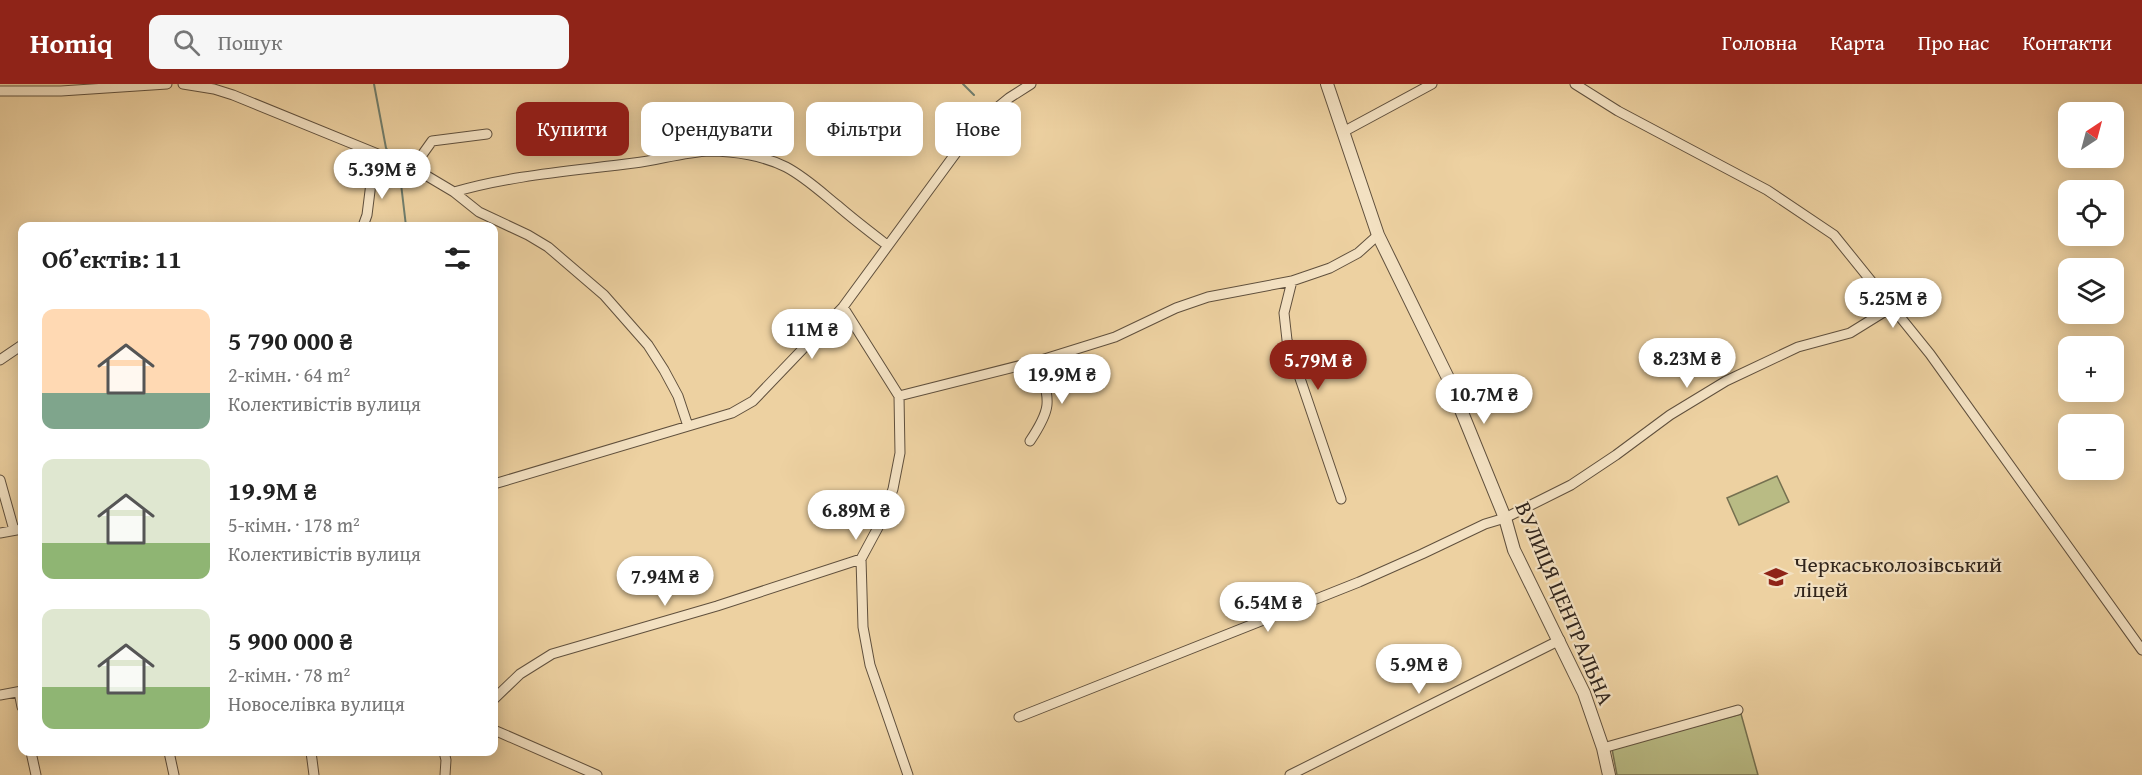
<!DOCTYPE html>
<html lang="uk">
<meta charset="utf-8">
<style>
:root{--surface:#fff;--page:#f6f6f6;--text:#222;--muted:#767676;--accent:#8f2418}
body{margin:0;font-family:"Gentium Book Plus",serif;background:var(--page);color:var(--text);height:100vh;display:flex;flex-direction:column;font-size:22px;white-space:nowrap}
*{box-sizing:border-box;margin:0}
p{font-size:20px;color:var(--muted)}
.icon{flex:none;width:33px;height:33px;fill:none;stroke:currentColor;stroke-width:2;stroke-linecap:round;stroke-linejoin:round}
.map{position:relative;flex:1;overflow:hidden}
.panel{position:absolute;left:18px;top:138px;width:480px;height:534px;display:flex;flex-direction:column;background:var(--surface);border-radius:12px;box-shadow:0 3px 15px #0003}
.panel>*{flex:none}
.top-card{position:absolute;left:516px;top:18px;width:570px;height:54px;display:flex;gap:12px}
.needle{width:39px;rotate:36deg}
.buttons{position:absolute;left:2058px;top:18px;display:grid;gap:12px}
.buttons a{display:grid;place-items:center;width:66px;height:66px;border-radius:12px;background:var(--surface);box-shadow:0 3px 15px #0003;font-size:30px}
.price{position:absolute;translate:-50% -51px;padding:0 14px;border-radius:21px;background:#fff;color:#222;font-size:20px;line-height:39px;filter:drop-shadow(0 2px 3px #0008)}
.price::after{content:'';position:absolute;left:50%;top:36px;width:18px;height:14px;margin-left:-9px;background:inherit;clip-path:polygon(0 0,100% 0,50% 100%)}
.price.active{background:var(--accent);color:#fff}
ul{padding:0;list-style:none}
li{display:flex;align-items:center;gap:18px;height:150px;padding:0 24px}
li span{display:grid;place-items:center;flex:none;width:168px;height:120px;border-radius:12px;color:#555}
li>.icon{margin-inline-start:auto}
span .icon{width:72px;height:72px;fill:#fffc;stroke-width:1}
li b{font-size:26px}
h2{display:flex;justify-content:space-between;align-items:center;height:72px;padding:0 24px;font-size:26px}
.chip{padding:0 21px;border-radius:12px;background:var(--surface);box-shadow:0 3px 15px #0003;font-size:21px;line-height:54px}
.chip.active{background:var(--accent);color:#fff}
header{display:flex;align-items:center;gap:36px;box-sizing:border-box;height:84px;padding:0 30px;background:var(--accent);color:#fff}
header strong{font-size:28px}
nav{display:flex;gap:33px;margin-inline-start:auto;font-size:21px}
.search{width:420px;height:54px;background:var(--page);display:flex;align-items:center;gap:15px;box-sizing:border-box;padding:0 21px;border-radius:12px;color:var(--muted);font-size:22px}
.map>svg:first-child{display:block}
.green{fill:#b9bb84;stroke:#757050;stroke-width:1.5}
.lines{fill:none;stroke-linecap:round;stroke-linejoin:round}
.stream{stroke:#707d6c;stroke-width:2}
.minor-casing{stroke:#60503d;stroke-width:11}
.tertiary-casing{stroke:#60503d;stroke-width:14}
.minor{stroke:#f3e1c2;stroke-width:9}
.tertiary{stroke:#f3e1c2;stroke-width:12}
.labels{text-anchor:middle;stroke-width:4.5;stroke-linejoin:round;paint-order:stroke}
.poi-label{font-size:22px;fill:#31251c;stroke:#f3e1c2;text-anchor:start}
.street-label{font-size:22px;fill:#31251c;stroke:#f3e1c2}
</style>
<header>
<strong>Homiq</strong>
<div class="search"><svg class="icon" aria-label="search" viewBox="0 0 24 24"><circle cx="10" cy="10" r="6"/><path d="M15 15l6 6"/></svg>Пошук</div>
<nav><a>Головна</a><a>Карта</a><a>Про нас</a><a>Контакти</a></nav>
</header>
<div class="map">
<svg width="2142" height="691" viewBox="0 0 2142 691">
<rect width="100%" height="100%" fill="#edd1a1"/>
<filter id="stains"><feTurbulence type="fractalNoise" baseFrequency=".00333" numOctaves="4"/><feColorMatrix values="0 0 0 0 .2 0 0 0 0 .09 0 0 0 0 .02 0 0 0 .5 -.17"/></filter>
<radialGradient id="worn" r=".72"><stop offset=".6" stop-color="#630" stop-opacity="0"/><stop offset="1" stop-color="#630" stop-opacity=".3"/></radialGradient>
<path class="green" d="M1777,392L1789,418L1739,441L1727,414Z
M1741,630L1758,691H1617L1612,665Z"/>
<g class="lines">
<path class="stream" d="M374,0L386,64L393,73
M963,0L974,11
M399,83L406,142"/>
<g class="minor-casing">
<path id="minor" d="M183,0L214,5L233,11L417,86L454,108L479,128L528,151L548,163L604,211L648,261L664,286L678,312L688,342
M1575,0L1618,27L1767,106L1834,151L1930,270L2142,566
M0,7H61L167,0
M1343,48L1432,0
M417,86L422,71L432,57L487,50
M454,108C512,91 573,87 634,79C659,76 684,68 710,67C735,67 764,72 786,83C805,93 821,108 837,121C853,135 870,148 887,161
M363,142L367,131L371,99L387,75
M1292,197L1284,229L1287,256L1341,415
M843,223L899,312L900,369L893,405L882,436L861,475L863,543L870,581L908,691
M0,276L22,261
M899,312L1038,277L1115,253L1176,224L1208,213L1292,197L1330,184L1358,169L1378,151
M1030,357C1054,321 1049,317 1038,277
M0,396L14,446
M494,400L732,329L753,317L843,223L961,62L988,31L1009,14L1031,0
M0,449L22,445
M19,608L22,623
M0,611L22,607
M494,615L520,590L552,570L717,522L861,475
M1019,633L1359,498L1422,470L1485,440L1505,434L1571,401L1616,371L1670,331L1726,297L1798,263L1850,249L1892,223
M494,646L597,691
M1603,664L1738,626
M31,668L36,691
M169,668L174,691
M311,668L314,691
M444,668L446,676L445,691
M1290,691L1560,556"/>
</g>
<g class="tertiary-casing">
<path id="tertiary" d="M1327,0L1378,151L1448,294L1505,434L1514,466L1584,609L1603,664L1609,691"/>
</g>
<use href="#minor" class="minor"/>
<use href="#tertiary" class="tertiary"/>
</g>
<defs>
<g id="school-bare" transform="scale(1.8)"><path d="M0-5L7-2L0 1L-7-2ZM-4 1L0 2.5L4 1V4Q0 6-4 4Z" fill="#8f2418" stroke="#f3e1c2" stroke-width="2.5" paint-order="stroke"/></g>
</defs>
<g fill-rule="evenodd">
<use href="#school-bare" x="1776" y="493"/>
</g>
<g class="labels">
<g class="poi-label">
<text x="1794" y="488">Черкаськолозівський<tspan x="1794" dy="25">ліцей</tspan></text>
</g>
<g class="street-label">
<text transform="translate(1565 519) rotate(67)" y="8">ВУЛИЦЯ ЦЕНТРАЛЬНА</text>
</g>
</g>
<rect width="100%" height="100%" filter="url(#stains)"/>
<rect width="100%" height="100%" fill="url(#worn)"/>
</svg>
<div class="buttons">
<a><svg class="needle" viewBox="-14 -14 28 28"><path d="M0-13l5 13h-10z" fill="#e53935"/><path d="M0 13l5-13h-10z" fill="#767676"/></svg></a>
<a><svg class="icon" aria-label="locate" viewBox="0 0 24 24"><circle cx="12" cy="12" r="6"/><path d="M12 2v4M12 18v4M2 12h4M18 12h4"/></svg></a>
<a><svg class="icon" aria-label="layers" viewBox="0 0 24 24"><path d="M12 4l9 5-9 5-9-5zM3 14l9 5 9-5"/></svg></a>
<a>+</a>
<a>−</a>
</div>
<b class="price" style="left:382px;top:116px">5.39M ₴</b>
<b class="price" style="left:1893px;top:245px">5.25M ₴</b>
<b class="price" style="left:812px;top:276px">11M ₴</b>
<b class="price" style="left:1687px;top:305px">8.23M ₴</b>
<b class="price active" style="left:1318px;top:307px">5.79M ₴</b>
<b class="price" style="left:1062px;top:321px">19.9M ₴</b>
<b class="price" style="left:1484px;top:341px">10.7M ₴</b>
<b class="price" style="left:856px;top:457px">6.89M ₴</b>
<b class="price" style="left:665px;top:523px">7.94M ₴</b>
<b class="price" style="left:1268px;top:549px">6.54M ₴</b>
<b class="price" style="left:1419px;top:611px">5.9M ₴</b>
<div class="top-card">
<a class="chip active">Купити</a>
<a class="chip">Орендувати</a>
<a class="chip">Фільтри</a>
<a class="chip">Нове</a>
</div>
<section class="panel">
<h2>Об’єктів: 11<svg class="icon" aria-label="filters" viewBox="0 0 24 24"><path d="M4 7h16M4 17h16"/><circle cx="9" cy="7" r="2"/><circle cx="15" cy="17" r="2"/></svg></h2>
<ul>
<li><span style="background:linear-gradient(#ffd9b3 70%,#7fa58c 0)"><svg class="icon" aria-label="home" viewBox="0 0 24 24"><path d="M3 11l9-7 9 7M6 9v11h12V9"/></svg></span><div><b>5 790 000 ₴</b><p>2-кімн. · 64 m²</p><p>Колективістів вулиця</p></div></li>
<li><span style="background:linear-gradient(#dfe7d0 70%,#8fb573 0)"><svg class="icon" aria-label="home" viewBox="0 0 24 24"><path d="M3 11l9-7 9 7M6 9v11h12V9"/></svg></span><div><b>19.9M ₴</b><p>5-кімн. · 178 m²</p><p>Колективістів вулиця</p></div></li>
<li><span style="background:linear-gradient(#dfe7d0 65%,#8fb573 0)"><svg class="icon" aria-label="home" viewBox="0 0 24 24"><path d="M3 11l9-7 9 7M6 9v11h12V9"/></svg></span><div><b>5 900 000 ₴</b><p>2-кімн. · 78 m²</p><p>Новоселівка вулиця</p></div></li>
</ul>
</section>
</div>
